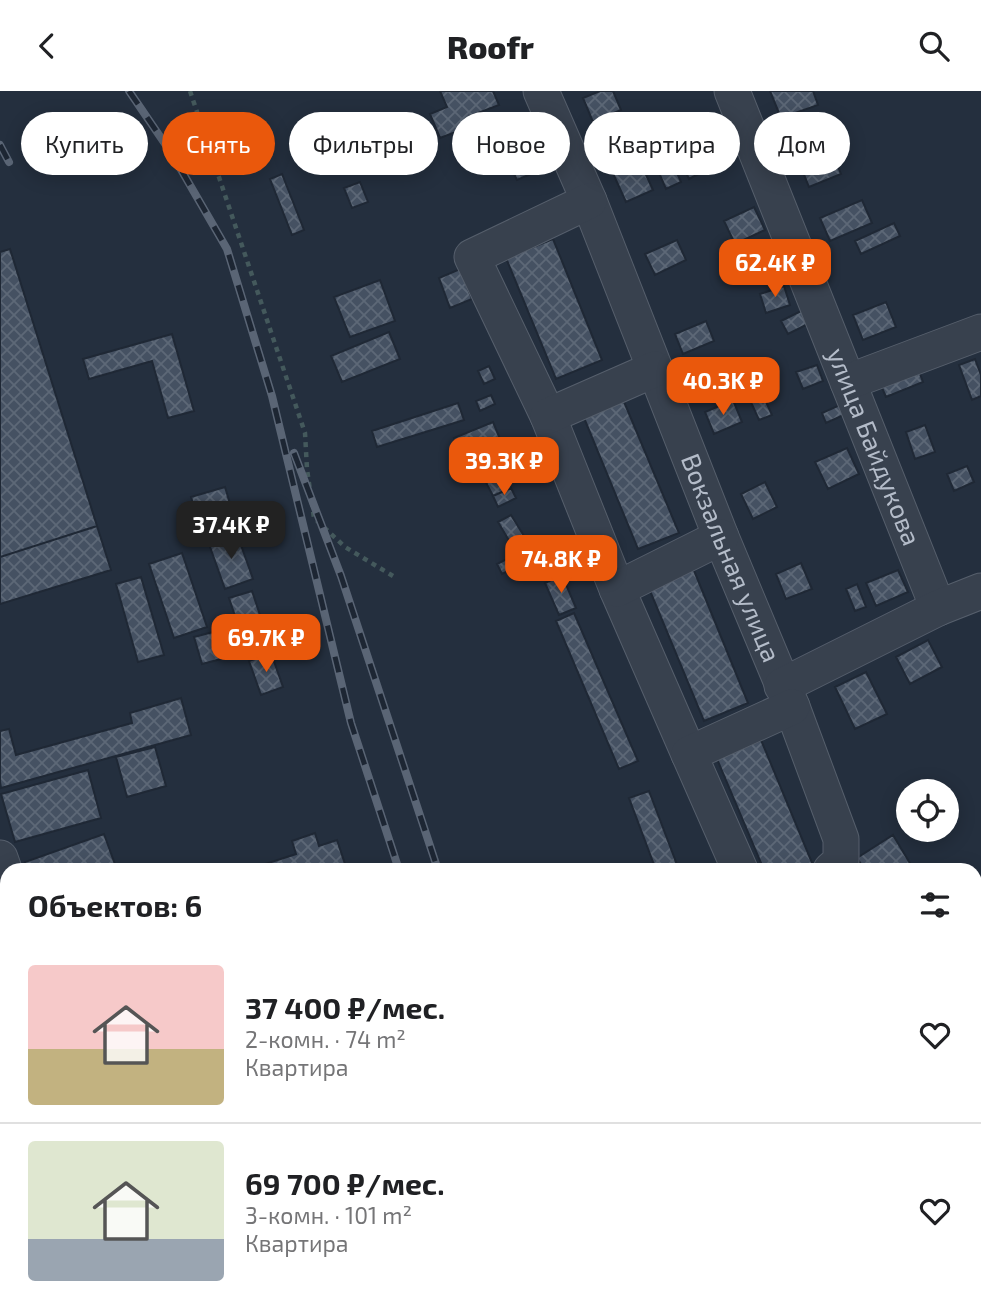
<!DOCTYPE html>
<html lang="ru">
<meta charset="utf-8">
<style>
:root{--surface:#fff;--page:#f6f6f6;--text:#202124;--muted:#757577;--line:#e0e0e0;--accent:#ea580c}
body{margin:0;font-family:"Exo 2",sans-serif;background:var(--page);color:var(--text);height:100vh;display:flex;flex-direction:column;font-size:26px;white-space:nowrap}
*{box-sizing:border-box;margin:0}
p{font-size:23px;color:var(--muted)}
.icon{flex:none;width:38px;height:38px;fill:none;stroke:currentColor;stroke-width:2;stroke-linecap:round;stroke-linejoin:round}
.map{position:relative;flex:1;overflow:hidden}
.details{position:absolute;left:0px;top:772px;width:982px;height:450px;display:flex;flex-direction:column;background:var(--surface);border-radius:21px 21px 0 0;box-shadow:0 4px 18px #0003}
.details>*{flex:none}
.top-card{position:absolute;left:21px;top:21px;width:940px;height:63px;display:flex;gap:14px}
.fabs{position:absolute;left:896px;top:688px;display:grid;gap:14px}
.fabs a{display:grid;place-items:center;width:63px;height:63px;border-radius:50%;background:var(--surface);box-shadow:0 4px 18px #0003;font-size:35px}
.price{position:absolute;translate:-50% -60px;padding:0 16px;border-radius:14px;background:var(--accent);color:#fff;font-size:23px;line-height:46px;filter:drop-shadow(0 2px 4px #0008)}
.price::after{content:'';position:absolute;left:50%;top:42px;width:21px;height:16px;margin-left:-10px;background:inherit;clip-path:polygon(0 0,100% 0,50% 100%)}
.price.current{background:#222;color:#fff}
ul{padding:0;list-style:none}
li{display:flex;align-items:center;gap:21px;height:175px;padding:0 28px}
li+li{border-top:2px solid var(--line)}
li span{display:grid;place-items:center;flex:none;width:196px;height:140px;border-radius:7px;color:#555}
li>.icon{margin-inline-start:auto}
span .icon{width:84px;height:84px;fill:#fffc;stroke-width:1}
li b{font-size:30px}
h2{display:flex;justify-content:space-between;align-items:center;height:84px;padding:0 28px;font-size:30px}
.chip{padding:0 24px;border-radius:32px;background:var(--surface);box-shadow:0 4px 18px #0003;font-size:24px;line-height:63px}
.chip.current{background:var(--accent);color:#fff}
header{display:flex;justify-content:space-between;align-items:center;height:91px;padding:0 28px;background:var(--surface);font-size:32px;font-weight:800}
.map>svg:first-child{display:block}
.building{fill:url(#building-cross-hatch);stroke:#1f2835;stroke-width:2}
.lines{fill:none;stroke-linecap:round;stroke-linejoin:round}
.minor-casing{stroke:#565f6c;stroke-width:37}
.path{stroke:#44595c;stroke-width:4.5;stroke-dasharray:5 5;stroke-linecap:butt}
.minor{stroke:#38414e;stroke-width:35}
.rail-casing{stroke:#5a6575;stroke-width:8}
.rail{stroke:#1d2633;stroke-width:5;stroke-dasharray:16;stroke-linecap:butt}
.labels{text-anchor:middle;stroke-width:5;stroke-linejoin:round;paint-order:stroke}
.street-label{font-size:26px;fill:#b4bcc9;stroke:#1d2633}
</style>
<header><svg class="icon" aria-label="back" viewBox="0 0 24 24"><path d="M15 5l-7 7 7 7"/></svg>Roofr<svg class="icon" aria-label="search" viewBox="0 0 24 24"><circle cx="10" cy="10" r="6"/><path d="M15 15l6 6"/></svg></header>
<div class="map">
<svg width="981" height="1220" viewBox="0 0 981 1220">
<defs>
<pattern id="building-cross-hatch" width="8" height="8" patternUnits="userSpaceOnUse" patternTransform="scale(1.75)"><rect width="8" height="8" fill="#455162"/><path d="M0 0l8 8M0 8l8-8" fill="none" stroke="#5d6877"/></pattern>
</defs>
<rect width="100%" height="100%" fill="#242f3e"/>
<path class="building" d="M440,0H493L499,14L470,25L474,34L440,47L430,23L447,16Z
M600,0H613L621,19L593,31L583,7Z
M770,0H813L818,14L781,27Z
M376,22L385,45L372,50L363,26Z
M719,32L730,56L707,67L695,42Z
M827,48L841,83L809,96L795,61Z
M668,61L681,91L666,98L653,68Z
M533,62L540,79L517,89L509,73Z
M638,66L653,99L626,111L611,78Z
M698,67L704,80L689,88L683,75Z
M282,83L304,139L292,144L270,88Z
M360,91L368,111L352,117L344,97Z
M862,109L872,132L830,150L820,127Z
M754,116L765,139L735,153L724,130Z
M894,132L900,145L861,163L855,150Z
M553,148L602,269L556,288L506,167Z
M677,149L686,169L655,184L645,163Z
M10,158L97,435L0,466V161Z
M460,178L472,208L450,217L439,187Z
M380,189L395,230L350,246L334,206Z
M784,195L790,214L766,222L760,203Z
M886,211L896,236L863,249L853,224Z
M803,219L810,232L788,243L781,230Z
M706,230L714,250L683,263L675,243Z
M389,241L400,268L342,291L331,265Z
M172,243L194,320L168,327L152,270L89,288L83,268Z
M975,268L981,284V305L972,309L959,274Z
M817,274L823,290L803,298L796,281Z
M489,275L495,288L484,293L478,280Z
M917,275L923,291L886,306L879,290Z
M491,304L495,313L480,320L476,310Z
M763,304L772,324L759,329L750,309Z
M622,306L679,442L638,458L582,322Z
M733,309L742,331L714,343L705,321Z
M458,312L464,329L377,356L372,340Z
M842,313L846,323L826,332L822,322Z
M493,331L500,348L460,364L454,347Z
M925,334L935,361L915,368L906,341Z
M847,357L859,383L828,398L815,371Z
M495,366L511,397L493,405L477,374Z
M967,375L974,391L954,400L947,383Z
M765,391L777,416L753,428L741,403Z
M225,396L238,439L204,449L191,406Z
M511,397L516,407L498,416L493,405Z
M511,424L524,445L511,453L498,431Z
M97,435L111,479L0,513V466Z
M237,443L253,488L225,498L209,453Z
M182,462L207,536L174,547L149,473Z
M517,463L522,473L502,483L497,473Z
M801,472L812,498L786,508L776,483Z
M693,477L748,612L704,630L648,495Z
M898,479L908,501L876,515L866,492Z
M562,484L576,517L559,524L545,492Z
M141,486L164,564L138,571L116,493Z
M857,493L866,516L855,520L846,498Z
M252,500L260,524L237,531L229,507Z
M574,522L638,670L619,678L556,530Z
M213,541L221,568L202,573L194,546Z
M928,549L942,576L910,593L896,566Z
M271,562L283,596L261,604L249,570Z
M866,581L887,623L855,638L835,596Z
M181,607L191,644L1,697L0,691V640L9,638L16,664L132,632L130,622Z
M761,649L815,779H764L717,668Z
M155,656L166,695L127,706L116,666Z
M88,679L101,727L15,751L1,703Z
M649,700L679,779H656L629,707Z
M315,742L319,755L337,749L347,779H261L259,775L296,763L292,750Z
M104,743L117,779H28L25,771Z
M893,744L914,779H865L857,767Z
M981,917V942L975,950V924Z
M7,1014V1034L0,1037V1017Z
M7,1038V1074L0,1077V1040Z
M981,1075V1095L977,1100L975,1099V1083Z
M4,1179L7,1184V1214H25L28,1220H0V1181Z
M87,1214H124L126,1220H89Z
M342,1214H507L509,1220H344Z
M600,1214H629L631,1220H601Z
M903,1214H929L924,1220H898Z"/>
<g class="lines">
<g class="minor-casing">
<g id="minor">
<path id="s1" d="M541,0L589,110L721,446L792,616L841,748V770L831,779"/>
<path id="s2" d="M732,0L938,517"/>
<path d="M589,110L472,166L548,325L617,498L689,663"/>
<path d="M848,291L981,241"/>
<path d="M548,325L655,278"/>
<path d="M617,498L721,446"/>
<path d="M782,595L938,517L981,500"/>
<path d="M0,767L7,787"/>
<path d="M740,779L689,663L792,616"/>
<path d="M975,1050L981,1041"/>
<path d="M975,1205L981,1211"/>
<path d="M157,1214L159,1220"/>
<path d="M657,1220L666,1214"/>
</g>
</g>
<path class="path" d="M190,0L305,342L307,378L314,427L345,456L393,485"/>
<use href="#minor" class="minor"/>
<g class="rail-casing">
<path id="rail" d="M129,0L172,63L227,158L272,305L351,632L399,779
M0,54L9,71
M294,362L341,485L438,779
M541,1214L543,1220"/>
</g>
<use href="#rail" class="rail"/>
</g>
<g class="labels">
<g class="street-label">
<text dy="9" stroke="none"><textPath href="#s2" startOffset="383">улица Байдукова</textPath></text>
<text dy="9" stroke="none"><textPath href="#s1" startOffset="504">Вокзальная улица</textPath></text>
</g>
</g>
</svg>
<div class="fabs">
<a><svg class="icon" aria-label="locate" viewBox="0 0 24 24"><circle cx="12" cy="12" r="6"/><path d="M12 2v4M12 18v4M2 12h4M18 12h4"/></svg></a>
</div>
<b class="price" style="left:775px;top:208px">62.4K ₽</b>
<b class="price" style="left:723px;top:326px">40.3K ₽</b>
<b class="price" style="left:504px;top:406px">39.3K ₽</b>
<b class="price current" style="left:231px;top:470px">37.4K ₽</b>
<b class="price" style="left:561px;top:504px">74.8K ₽</b>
<b class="price" style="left:266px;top:583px">69.7K ₽</b>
<div class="top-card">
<a class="chip">Купить</a>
<a class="chip current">Снять</a>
<a class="chip">Фильтры</a>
<a class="chip">Новое</a>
<a class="chip">Квартира</a>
<a class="chip">Дом</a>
</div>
<section class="details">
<h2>Объектов: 6<svg class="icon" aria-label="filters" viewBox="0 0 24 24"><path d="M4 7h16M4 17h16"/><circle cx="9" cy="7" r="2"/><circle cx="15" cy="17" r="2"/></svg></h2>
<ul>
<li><span style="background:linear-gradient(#f6c9c9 60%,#c2b280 0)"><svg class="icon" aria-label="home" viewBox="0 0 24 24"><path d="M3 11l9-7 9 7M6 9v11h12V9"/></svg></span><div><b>37 400 ₽/мес.</b><p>2-комн. · 74 m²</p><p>Квартира</p></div><svg class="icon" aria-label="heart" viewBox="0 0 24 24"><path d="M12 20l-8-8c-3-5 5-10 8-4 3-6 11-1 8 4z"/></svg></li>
<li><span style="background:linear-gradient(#dfe7d0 70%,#9aa5b1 0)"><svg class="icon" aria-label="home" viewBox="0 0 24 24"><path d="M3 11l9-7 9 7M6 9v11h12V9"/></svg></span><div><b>69 700 ₽/мес.</b><p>3-комн. · 101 m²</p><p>Квартира</p></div><svg class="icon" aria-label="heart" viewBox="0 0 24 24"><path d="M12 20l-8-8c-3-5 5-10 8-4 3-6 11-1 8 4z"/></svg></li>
</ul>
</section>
</div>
